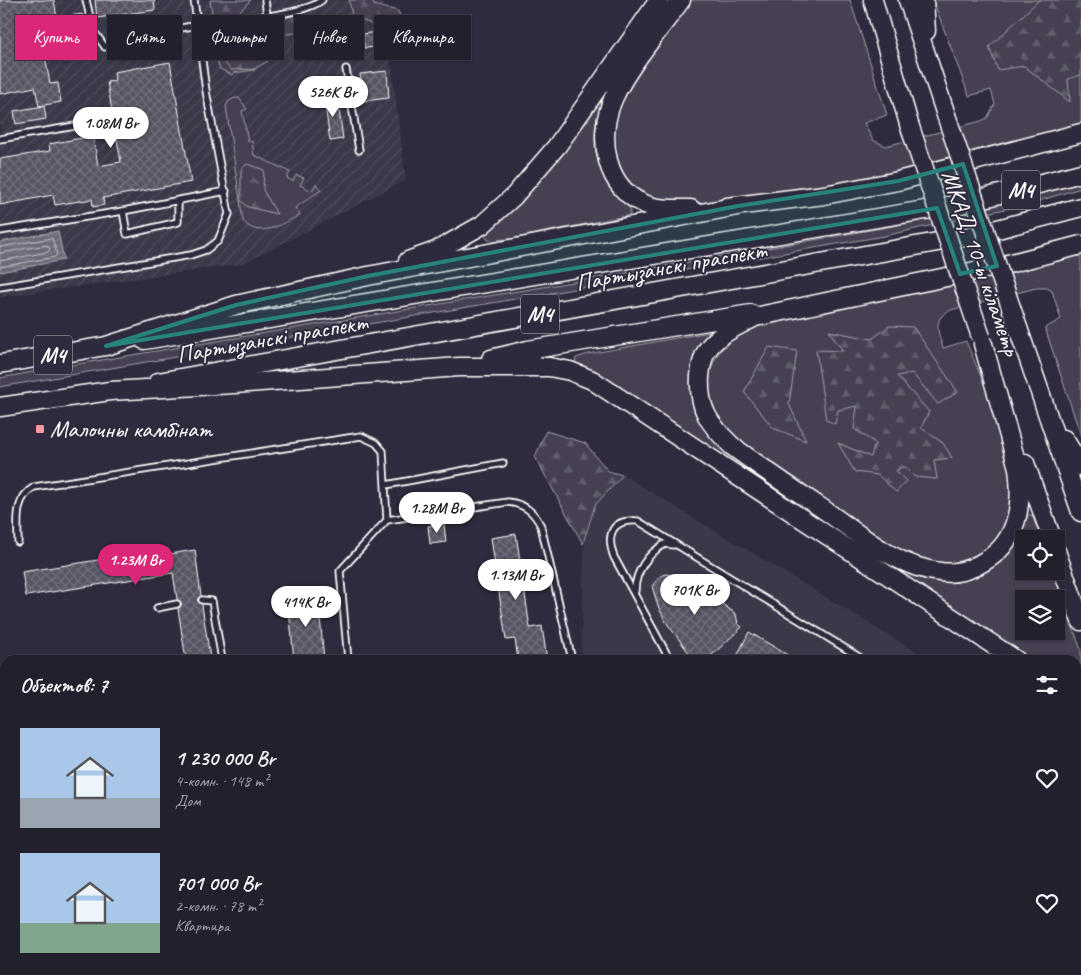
<!DOCTYPE html>
<html lang="ru">
<meta charset="utf-8">
<style>
:root{--surface:#23202e;--page:#2f2d3a;--text:#f1f3f6;--muted:#a3a3aa;--line:#403e4a;--accent:#db2777}
body{margin:0;font-family:Caveat,sans-serif;background:var(--page);color:var(--text);height:100vh;display:flex;flex-direction:column;font-size:19px;white-space:nowrap}
*{box-sizing:border-box;margin:0}
p{font-size:16px;color:var(--muted)}
.icon{flex:none;width:28px;height:28px;fill:none;stroke:currentColor;stroke-width:2;stroke-linecap:round;stroke-linejoin:round}
.map{position:relative;flex:1;overflow:hidden}
.side{position:absolute;left:0px;top:655px;width:1081px;height:320px;display:flex;flex-direction:column;background:var(--surface);border-radius:15px 15px 0 0;box-shadow:0 1px 4px #0004,0 0 0 1px var(--line)}
.side>*{flex:none}
.banner{position:absolute;left:15px;top:15px;width:500px;height:45px;display:flex;gap:10px}
.buttons{position:absolute;left:1015px;top:530px;display:grid;gap:10px}
.buttons a{display:grid;place-items:center;width:50px;height:50px;border-radius:0px;background:var(--surface);box-shadow:0 1px 4px #0004,0 0 0 1px var(--line);font-size:25px}
.price{position:absolute;translate:-50% -42px;padding:0 11px;border-radius:18px;background:#fff;color:#222;font-size:16px;line-height:32px;filter:drop-shadow(0 1px 2px #0008)}
.price::after{content:'';position:absolute;left:50%;top:30px;width:15px;height:11px;margin-left:-8px;background:inherit;clip-path:polygon(0 0,100% 0,50% 100%)}
.price.current{background:var(--accent);color:#fff}
ul{padding:0;list-style:none}
li{display:flex;align-items:center;gap:15px;height:125px;padding:0 20px}
li span{display:grid;place-items:center;flex:none;width:140px;height:100px;border-radius:0px;color:#555}
li>.icon{margin-inline-start:auto}
span .icon{width:60px;height:60px;fill:#fffc;stroke-width:1}
li b{font-size:21px}
h2{display:flex;justify-content:space-between;align-items:center;height:60px;padding:0 20px;font-size:21px}
.pill{padding:0 18px;border-radius:0px;background:var(--surface);box-shadow:0 1px 4px #0004,0 0 0 1px var(--line);font-size:18px;line-height:45px}
.pill.current{background:var(--accent);color:#fff}
.map>svg:first-child{display:block}
.built{fill:#3c3749}
.industrial{fill:url(#industrial-furrows)}
.grass{fill:#464152;stroke:#a2a0a8;fill-rule:evenodd}
.forest{fill:url(#forest-firs);stroke:#a2a0a8}
.water{fill:url(#water-rules);stroke:#a7a6ad}
.lines{fill:none;stroke-linecap:round;stroke-linejoin:round}
.shore{stroke:#c5c3c9;stroke-width:1}
.building{fill:url(#building-cross-hatch);stroke:#fff}
.service-casing{stroke:#fff;stroke-width:9}
.primary-casing{stroke:#fff;stroke-width:21}
.trunk-casing{stroke:#fff;stroke-width:21}
.service{stroke:#2f2a3d;stroke-width:5.5}
.primary{stroke:#2f2a3d;stroke-width:18}
.trunk{stroke:#2f2a3d;stroke-width:18}
.trunk-bridge-casing{stroke:#fff;stroke-width:21;stroke-linecap:butt}
.trunk-bridge{stroke:#2f2a3d;stroke-width:18}
.marked{fill:#27847c;fill-opacity:0.2;stroke:#27847c;stroke-width:4;stroke-linejoin:round}
.poi-dot{fill:#ff9aa2;stroke:#2f2a3d;stroke-width:2}
.labels{text-anchor:middle;stroke-width:4;stroke-linejoin:round;paint-order:stroke}
.shield{fill:#2f2a3d;stroke:#c1bfc5;stroke-width:1}
.shield-label{font-size:22px;font-weight:bold;fill:#fff}
.street-label{font-size:24px;fill:#fff;stroke:#2f2a3d}
.poi-label{font-size:24px;fill:#fff;stroke:#2f2a3d;text-anchor:start}
</style>
<div class="map">
<svg width="1081" height="975" viewBox="0 0 1081 975">
<defs>
<pattern id="industrial-furrows" width="10" height="10" patternUnits="userSpaceOnUse" patternTransform="scale(1.25)"><rect width="10" height="10" fill="#3c3749"/><path d="M-1 1l2-2M0 10L10 0M9 11l2-2" fill="none" stroke="#504b5b"/></pattern>
<pattern id="forest-firs" width="22" height="20" patternUnits="userSpaceOnUse" patternTransform="scale(1.25)"><rect width="22" height="20" fill="#464152"/><path d="M5 1l3.5 6h-7zM16 11l3.5 6h-7z" fill="#625e6c"/></pattern>
<pattern id="water-rules" width="6" height="5" patternUnits="userSpaceOnUse" patternTransform="scale(1.25)"><rect width="6" height="5" fill="#6d6a77"/><path d="M0 2.5h6" fill="none" stroke="#83808b"/></pattern>
<pattern id="building-cross-hatch" width="8" height="8" patternUnits="userSpaceOnUse" patternTransform="scale(1.25)"><rect width="8" height="8" fill="#595564"/><path d="M0 0l8 8M0 8l8-8" fill="none" stroke="#726e7b"/></pattern>
</defs>
<rect width="100%" height="100%" fill="#2f2a3d"/>
<filter id="ink" filterUnits="userSpaceOnUse"><feTurbulence type="fractalNoise" baseFrequency=".02" numOctaves="2"/><feDisplacementMap in="SourceGraphic" scale="10" xChannelSelector="R" yChannelSelector="G"/><feConvolveMatrix kernelMatrix="1 2 1 2 8 2 1 2 1" color-interpolation-filters="sRGB"/></filter>
<g filter="url(#ink)">
<path class="built" d="M623,475L920,654L925,660H581L584,547L595,505Z
M1076,917L1081,930V975H750L747,970H1076Z"/>
<path class="industrial" d="M0,0H383L406,180L242,264L0,297Z
M0,784H5V970H186L191,975H0Z
M367,970H747L750,975H366Z"/>
<path class="grass" d="M666,0H670C655,22 640,44 625,67C616,80 605,94 600,109C586,143 601,188 630,208V215L510,239L488,240L485,236L486,231C562,174 614,79 666,0Z
M689,0H850L887,115L864,123L873,140L886,146L981,121L987,118L995,104L991,90L969,96L933,0H1081V124L903,173L698,206L641,197L624,181L612,149L615,116L630,83Z
M248,27L255,70L233,73L232,75L220,69L209,39C215,28 236,29 248,27Z
M235,98H239L247,109L242,111L248,141H252L254,155L290,172L287,178L293,181L296,175L304,178L300,185L312,191L316,184L321,190L295,208L300,215C282,224 258,240 243,221L226,106L229,101Z
M1081,178V188L1032,203L884,236L0,387V378L60,367L591,279L916,222L1012,198Z
M1081,254V436L1045,328L1061,319L1052,291L1047,288H1036L951,310C932,318 938,332 943,348L966,341C987,394 1048,510 981,552C965,563 943,567 924,561C884,549 848,518 813,495C787,477 730,446 716,418C702,392 707,361 729,342C758,317 802,314 838,308C870,301 903,295 936,289C984,279 1033,267 1081,254Z
M715,331C700,373 678,400 713,439L914,574L928,579L941,580L968,576L1024,515H1032L1041,539H1024V571H1053L1081,650V697L1076,693V660H1032L624,390L575,363L576,358L588,354ZM1024,599H1056V631H1024Z"/>
<path class="forest" d="M210,0H251L238,13L212,14Z
M349,0H372L374,5L398,11L407,31L400,36L352,16Z
M1039,0H1081V75L1068,79L1070,102L1024,66L998,70L989,47Z
M299,14L308,20L295,33L269,36L257,30V26Z
M240,25C255,30 267,45 268,61L254,69L231,70L223,61L220,38Z
M247,164L264,170L263,190L277,214L248,207L241,201V169Z
M889,326L913,327L958,392L938,404L912,373L897,376L929,412L921,428L943,443L952,458L934,460L937,479L915,477L904,466L896,471L906,481L896,492L878,475L855,472L838,443L871,457L875,443L854,429L857,406L838,410L835,424L826,420L816,350L843,351L829,331L872,339Z
M769,347L797,351L789,404L806,441L773,428L744,392Z
M546,431L585,443L608,471L623,475L595,505L583,544L535,457Z"/>
<path class="water" d="M58,231L64,260L0,272V242Z"/>
<g class="lines">
<path class="shore" d="M0,247L52,238L57,254L55,257L0,267
M0,253L47,245L50,249L48,252L0,261"/>
</g>
<path class="building" d="M0,0H54L57,18L82,14L85,31L42,39L50,84L58,83L61,102L39,106L35,87L0,94Z
M95,0H154L155,10L97,18Z
M376,32L378,47L364,48L363,34Z
M170,62L191,182L103,198L104,205L93,207L92,199L55,205L53,195L0,205V159L50,151L49,144L93,136L98,166L121,162L107,82L115,81L114,72Z
M387,71L389,98L363,101L360,74Z
M337,95L343,139L330,141L324,97Z
M44,106L46,119L16,124L14,111Z
M444,524L446,542L430,544L428,526Z
M516,534L530,628L542,626L547,660H518L515,639L506,640L491,538Z
M168,549L169,554L195,550L201,596L197,600L202,605L210,658L186,660L178,609L182,604L177,599L173,573L26,596L22,572Z
M666,574L677,576L703,590L736,614L738,624L742,627L712,655L701,659L692,657L666,622L658,606L652,586L660,576Z
M318,595L324,660H294L288,599Z
M749,632L796,660H735Z"/>
<g class="lines">
<g class="service-casing">
<path id="service" d="M86,0L93,30L105,47C135,38 167,30 198,25C225,20 304,16 322,0
M265,0L267,15
M346,69L359,150
M0,139L75,126
M178,200V222L127,234L123,211L226,191
M0,231L123,211
M0,287L191,255L206,250L218,241L229,214L206,91L194,0
M386,485L503,463
M18,542C18,521 14,499 34,487L361,436L376,443L383,451L387,520
M635,591C635,572 648,553 665,544L674,545
M202,600L212,601L222,660
M157,608L177,604
M348,660L340,571L387,520L508,502C525,504 534,512 541,526L572,660
M670,660L614,557C606,535 611,519 638,521L864,660
M0,754L5,753
M0,806L1,811L5,816
M0,926L5,929
M90,970L100,975
M144,970L148,975
M676,970L679,975
M766,970L769,975
M1068,970L1070,975
M383,975L384,970
M431,975L434,970"/>
</g>
<g class="primary-casing">
<path id="primary" d="M144,340L961,204L1081,173
M158,382L971,236L1081,207"/>
</g>
<g class="trunk-casing">
<path id="trunk" d="M681,0C661,28 628,66 614,97C596,135 604,192 650,206C663,210 678,209 691,209
M873,0L909,124
M908,0L946,115
M924,0L926,31
M727,207L824,195L898,181L1081,133
M408,261L436,251L482,225L514,196L557,146L659,0
M1018,328L1081,512
M983,344L1018,468C1022,497 1020,531 996,553C980,566 960,575 940,572C896,567 859,534 823,509C793,489 762,468 732,446C709,424 698,409 700,376C701,367 702,358 707,350C718,334 738,326 755,317L1004,265L1081,245
M491,359L528,350L751,314
M0,364L106,346L236,305L368,276L738,206
M0,407L110,391L234,384L459,367H549L570,371L592,380L1016,660
M1064,439L1081,466
M1025,463L1052,539
M1056,551L1081,621
M1076,705L1081,709"/>
</g>
<use href="#service" class="service"/>
<use href="#primary" class="primary"/>
<use href="#trunk" class="trunk"/>
<g class="trunk-bridge-casing">
<path id="trunk-bridge" d="M946,115L1018,328
M909,124L981,337"/>
</g>
<use href="#trunk-bridge" class="trunk-bridge"/>
</g>
</g>
<path class="marked" d="M963,164L997,266L960,274L937,208L106,346L236,305L368,276L738,206L898,181Z"/>
<rect class="poi-dot" x="35" y="424" width="10" height="10" rx="2.5"/>
<g class="labels">
<g class="shield">
<rect x="1002" y="170.5" width="38" height="39" rx="4"/>
<rect x="521" y="294.5" width="38" height="39" rx="4"/>
<rect x="34" y="335.5" width="38" height="39" rx="4"/>
</g>
<g class="shield-label">
<text x="1021" y="198">М4</text>
<text x="540" y="322">М4</text>
<text x="53" y="363">М4</text>
</g>
<g class="street-label">
<text transform="translate(981 263) rotate(71)" y="8">МКАД, 10-ы кіламетр</text>
<text transform="translate(671 266) rotate(-10)" y="8">Партызанскі праспект</text>
<text transform="translate(272 338) rotate(-10)" y="8">Партызанскі праспект</text>
</g>
<g class="poi-label">
<text x="50" y="437">Малочны камбінат</text>
</g>
</g>
</svg>
<div class="buttons">
<a><svg class="icon" aria-label="locate" viewBox="0 0 24 24"><circle cx="12" cy="12" r="6"/><path d="M12 2v4M12 18v4M2 12h4M18 12h4"/></svg></a>
<a><svg class="icon" aria-label="layers" viewBox="0 0 24 24"><path d="M12 4l9 5-9 5-9-5zM3 14l9 5 9-5"/></svg></a>
</div>
<b class="price" style="left:333px;top:118px">526K Br</b>
<b class="price" style="left:111px;top:149px">1.08M Br</b>
<b class="price" style="left:437px;top:534px">1.28M Br</b>
<b class="price current" style="left:136px;top:586px">1.23M Br</b>
<b class="price" style="left:516px;top:601px">1.13M Br</b>
<b class="price" style="left:695px;top:616px">701K Br</b>
<b class="price" style="left:306px;top:628px">414K Br</b>
<div class="banner">
<a class="pill current">Купить</a>
<a class="pill">Снять</a>
<a class="pill">Фильтры</a>
<a class="pill">Новое</a>
<a class="pill">Квартира</a>
</div>
<section class="side">
<h2>Объектов: 7<svg class="icon" aria-label="filters" viewBox="0 0 24 24"><path d="M4 7h16M4 17h16"/><circle cx="9" cy="7" r="2"/><circle cx="15" cy="17" r="2"/></svg></h2>
<ul>
<li><span style="background:linear-gradient(#a9c7e8 70%,#9aa5b1 0)"><svg class="icon" aria-label="home" viewBox="0 0 24 24"><path d="M3 11l9-7 9 7M6 9v11h12V9"/></svg></span><div><b>1 230 000 Br</b><p>4-комн. · 148 m²</p><p>Дом</p></div><svg class="icon" aria-label="heart" viewBox="0 0 24 24"><path d="M12 20l-8-8c-3-5 5-10 8-4 3-6 11-1 8 4z"/></svg></li>
<li><span style="background:linear-gradient(#a9c7e8 70%,#7fa58c 0)"><svg class="icon" aria-label="home" viewBox="0 0 24 24"><path d="M3 11l9-7 9 7M6 9v11h12V9"/></svg></span><div><b>701 000 Br</b><p>2-комн. · 78 m²</p><p>Квартира</p></div><svg class="icon" aria-label="heart" viewBox="0 0 24 24"><path d="M12 20l-8-8c-3-5 5-10 8-4 3-6 11-1 8 4z"/></svg></li>
</ul>
</section>
</div>
